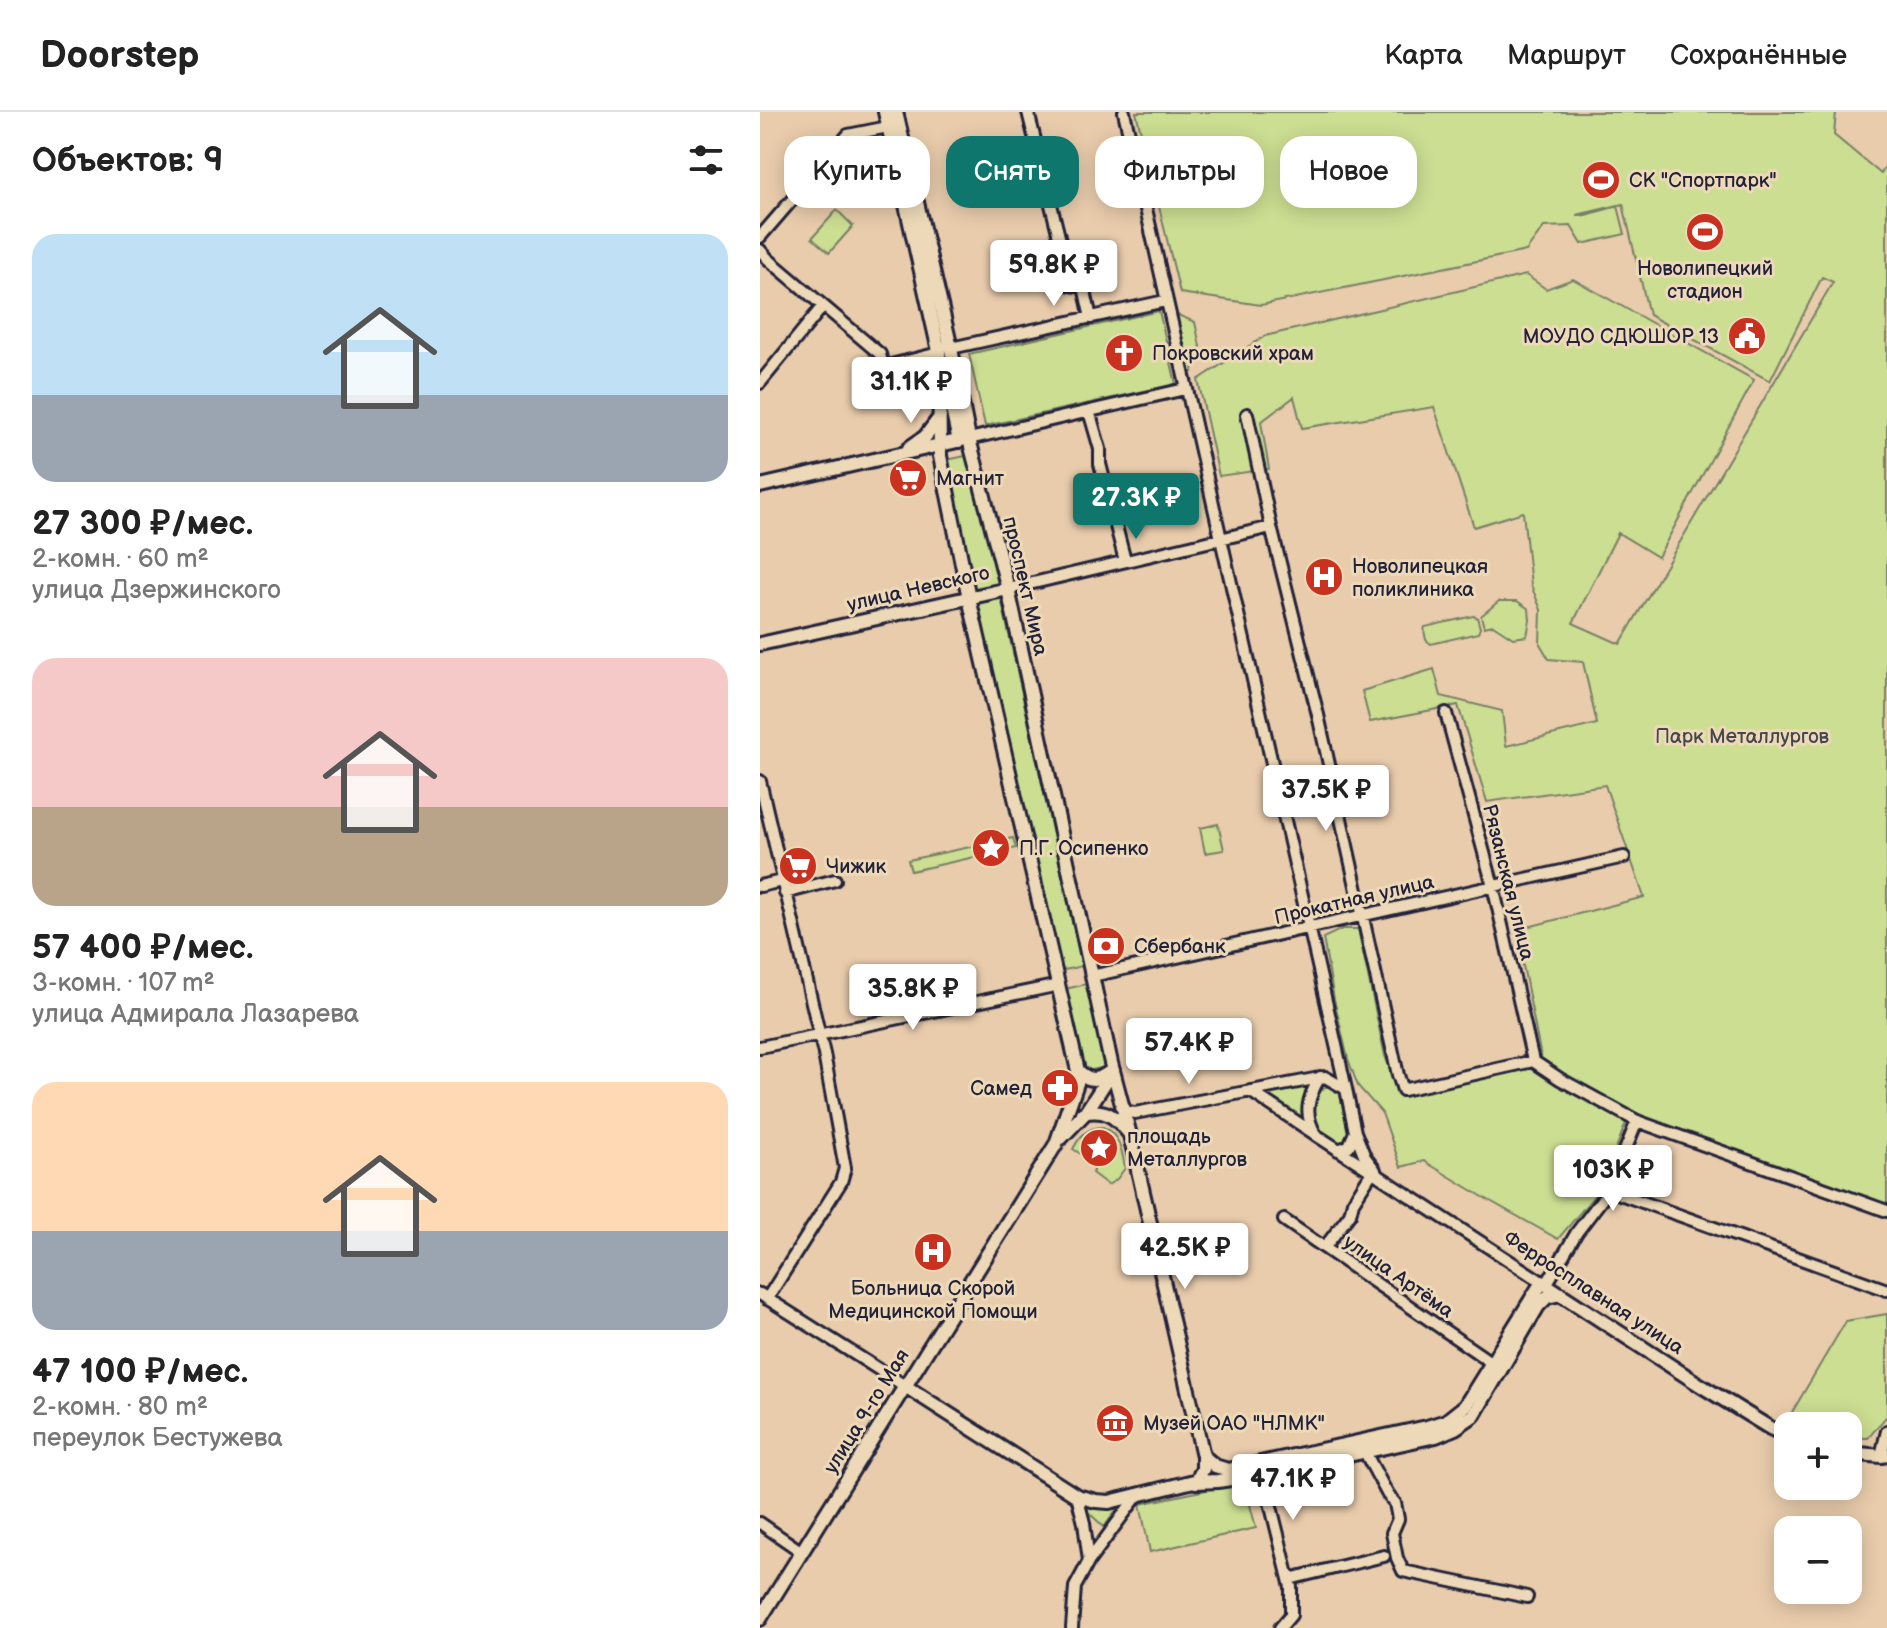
<!DOCTYPE html>
<html lang="ru">
<meta charset="utf-8">
<style>
:root{--surface:#fff;--page:#f2f2f2;--text:#222;--muted:#767676;--line:#e0e0e0;--accent:#0f766e}
body{margin:0;font-family:"Balsamiq Sans",sans-serif;background:var(--page);color:var(--text);height:100vh;display:flex;flex-direction:column;font-size:30px;white-space:nowrap}
*{box-sizing:border-box;margin:0}
p{font-size:26px;color:var(--muted)}
.icon{flex:none;width:44px;height:44px;fill:none;stroke:currentColor;stroke-width:2;stroke-linecap:round;stroke-linejoin:round}
.map{position:relative;flex:1;overflow:hidden}
.side{display:flex;flex-direction:column;background:var(--surface);width:760px}
.side>*{flex:none}
.hud{position:absolute;left:24px;top:24px;width:760px;height:72px;display:flex;gap:16px}
.controls{position:absolute;left:1014px;top:1300px;display:grid;gap:16px}
.controls a{display:grid;place-items:center;width:88px;height:88px;border-radius:16px;background:var(--surface);box-shadow:0 4px 20px #0003;font-size:40px}
.price{position:absolute;translate:-50% -68px;padding:0 18px;border-radius:8px;background:#fff;color:#222;font-size:26px;line-height:52px;filter:drop-shadow(0 2px 4px #0008)}
.price::after{content:'';position:absolute;left:50%;top:48px;width:24px;height:18px;margin-left:-12px;background:inherit;clip-path:polygon(0 0,100% 0,50% 100%)}
.price.active{background:var(--accent);color:#fff}
ul{padding:0;list-style:none}
li{display:grid;align-content:center;gap:16px;height:424px;padding:0 32px}
li span{display:grid;place-items:center;height:248px;border-radius:24px;color:#555}
li>.icon{margin-inline-start:auto}
span .icon{width:144px;height:144px;fill:#fffc;stroke-width:1}
li b{font-size:34px}
h2{display:flex;justify-content:space-between;align-items:center;height:96px;padding:0 32px;font-size:34px}
.chip{padding:0 28px;border-radius:24px;background:var(--surface);box-shadow:0 4px 20px #0003;font-size:28px;line-height:72px}
.chip.active{background:var(--accent);color:#fff}
header{display:flex;align-items:center;gap:48px;box-sizing:border-box;height:112px;padding:0 40px;background:var(--surface);border-bottom:2px solid var(--line)}
header strong{font-size:38px}
nav{display:flex;gap:44px;margin-inline-start:auto;font-size:28px}
main{display:flex;flex:1;min-height:0}
.map>svg:first-child{display:block}
.green{fill:#ccde92;stroke:#778066;stroke-width:2}
.lines{fill:none;stroke-linecap:round;stroke-linejoin:round}
.minor-casing{stroke:#22223b;stroke-width:16}
.major-casing{stroke:#22223b;stroke-width:18}
.minor{stroke:#edd9b7;stroke-width:10}
.major{stroke:#edd9b7;stroke-width:12}
.labels{text-anchor:middle;stroke-width:6;stroke-linejoin:round;paint-order:stroke}
.poi-label{font-size:20px;fill:#22223b;stroke:#edd9b7;text-anchor:start}
.street-label{font-size:20px;fill:#22223b;stroke:#edd9b7}
.park-label{font-size:20px;fill:#44484c;stroke:#edd9b7}
</style>
<header>
<strong>Doorstep</strong>
<nav><a>Карта</a><a>Маршрут</a><a>Сохранённые</a></nav>
</header>
<main>
<section class="side">
<h2>Объектов: 9<svg class="icon" aria-label="filters" viewBox="0 0 24 24"><path d="M4 7h16M4 17h16"/><circle cx="9" cy="7" r="2"/><circle cx="15" cy="17" r="2"/></svg></h2>
<ul>
<li><span style="background:linear-gradient(#bfe0f5 65%,#9aa5b1 0)"><svg class="icon" aria-label="home" viewBox="0 0 24 24"><path d="M3 11l9-7 9 7M6 9v11h12V9"/></svg></span><div><b>27 300 ₽/мес.</b><p>2-комн. · 60 m²</p><p>улица Дзержинского</p></div></li>
<li><span style="background:linear-gradient(#f6c9c9 60%,#b9a48a 0)"><svg class="icon" aria-label="home" viewBox="0 0 24 24"><path d="M3 11l9-7 9 7M6 9v11h12V9"/></svg></span><div><b>57 400 ₽/мес.</b><p>3-комн. · 107 m²</p><p>улица Адмирала Лазарева</p></div></li>
<li><span style="background:linear-gradient(#ffd9b3 60%,#9aa5b1 0)"><svg class="icon" aria-label="home" viewBox="0 0 24 24"><path d="M3 11l9-7 9 7M6 9v11h12V9"/></svg></span><div><b>47 100 ₽/мес.</b><p>2-комн. · 80 m²</p><p>переулок Бестужева</p></div></li>
</ul>
</section>
<div class="map">
<svg width="1127" height="1516" viewBox="0 0 1127 1516">
<rect width="100%" height="100%" fill="#e9ccac"/>
<filter id="ink" filterUnits="userSpaceOnUse"><feTurbulence type="fractalNoise" baseFrequency=".0125" numOctaves="2"/><feDisplacementMap in="SourceGraphic" scale="16" xChannelSelector="R" yChannelSelector="G"/><feConvolveMatrix kernelMatrix="1 2 1 2 8 2 1 2 1" color-interpolation-filters="sRGB"/></filter>
<g filter="url(#ink)">
<path class="green" d="M376,0H1076L1074,23L1121,62L1127,51V1094L898,1011L871,998L840,1077L798,1127L723,1085L664,1049L641,1055L622,1001L598,974L588,947L574,887L563,826L582,817H598L625,944L641,985L782,950L756,818L884,785L845,673L727,690L698,593L610,610L602,579L674,557L681,584L742,599L746,634L837,612L823,550L789,547L780,532L781,498L771,473L763,400L714,415L674,295L542,316L534,285L501,310L509,357L459,364L438,268L505,224L766,163L786,177L813,167L994,268L898,445L858,421L813,511L860,532L1073,170L1062,165L1010,269L889,203L863,92L817,103L822,104L858,94L865,122L822,132L811,114L784,115L766,139L501,193L420,181Z
M77,98L93,114L69,141L52,126Z
M399,199L416,272L225,314L209,242Z
M415,202L435,210L441,239L432,260H428Z
M210,343L238,473L215,478L187,348Z
M241,486L322,854L300,859L218,491Z
M739,489H757L769,497L770,508L767,524L753,526L733,513L724,515L721,504Z
M713,504L717,505L720,516L718,521L671,532L666,528L664,518L665,515Z
M458,712L464,738L445,741L440,716Z
M253,726L256,736L151,759L148,748Z
M327,872L345,955L323,960L305,877Z
M552,970L542,994L544,1009L504,983Z
M570,973L579,978L590,1026L584,1031L577,1033C572,1029 564,1025 560,1020C548,1007 553,979 570,973Z
M343,1015C360,1023 362,1039 365,1056L357,1067L348,1073L332,1061L339,1047L327,1040L324,1044L313,1037C320,1024 327,1015 343,1015Z
M1127,1202V1304L1108,1326H1088V1314H1047L1031,1302L1086,1209Z
M484,1370L496,1416L390,1440L380,1392Z
M327,1391L344,1396L359,1394L344,1415L328,1400Z"/>
<g class="lines">
<g class="minor-casing">
<path id="minor" d="M268,0L311,173L324,175L331,206
M364,0L586,977
M0,125L88,23L128,15
M0,138L8,147L120,242L123,255L179,241
M191,236L405,189
M0,271L63,194
M329,299L340,337V352L365,449
M487,302L511,415L558,603L638,963L643,978L773,949L800,967L877,1009L1127,1099
M209,327L425,277
M248,477L511,415
M686,601L733,774L773,949
M0,669L64,942L85,1056L81,1070L7,1187
M0,774L22,769
M25,781L75,768
M332,864L864,745
M0,935L299,873
M560,965C548,985 543,1002 556,1023L782,1170
M490,979L555,1022
M364,999L375,1001L565,965L586,977L595,1020L589,1034L578,1038
M595,1020L605,1045L615,1058
M849,1078L1127,1178
M524,1108L732,1251
M565,1135L590,1102L593,1090L612,1060
M786,1173L817,1120L849,1078L877,1009
M0,1182L145,1274
M604,1335L608,1346L628,1383L635,1391L638,1407L632,1421L637,1446L643,1459L767,1485
M1121,1344L1127,1319
M502,1358L531,1475V1503L520,1516
M317,1384L324,1411L329,1449
M0,1411L42,1440
M529,1467L624,1444
M312,1516L315,1475L329,1449L377,1384"/>
</g>
<g class="major-casing">
<path id="major" d="M125,0L179,239
M136,0L190,232L209,327L248,477L351,951L370,1023L443,1344V1357L436,1370
M184,260L199,329
M149,336L165,325L180,305
M0,374L206,327
M0,532L248,477
M318,959C330,970 337,969 350,960
M323,1001C345,996 355,1004 368,1020
M301,1026L326,1000L353,958
M145,1274L317,1384L336,1389L349,1390L442,1367
M1088,1341L1121,1344L1127,1343
M443,1344L455,1354L468,1358L667,1315L686,1309L705,1294L782,1170L940,1273L1010,1316L1028,1324
M436,1370L458,1369L502,1362L676,1324L695,1316L714,1303L778,1194L787,1185L801,1182
M0,1507L296,1032L317,971L318,959L209,486L180,344L179,234"/>
</g>
<use href="#minor" class="minor"/>
<use href="#major" class="major"/>
</g>
</g>
<defs>
<g id="stadium-disc" transform="scale(2)"><circle r="9.5" fill="#c8321e" stroke="#edd9b7"/><path d="M0-5a6.5 5 0 1 0 0 10a6.5 5 0 1 0 0-10ZM-3.5-1.8h7v3.6h-7Z" fill="#fff"/></g>
<g id="civic-disc" transform="scale(2)"><circle r="9.5" fill="#c8321e" stroke="#edd9b7"/><path d="M-.6-6.5H3V-4.5H.6V-3L4-1V1h2V6H-6V1h2V-1L-.6-3ZM-1.2 2.5V6h2.4V2.5Z" fill="#fff"/></g>
<g id="church-disc" transform="scale(2)"><circle r="9.5" fill="#c8321e" stroke="#edd9b7"/><path d="M-1.2-6h2.4v3.5h3.3v2.4h-3.3V6h-2.4V-.1h-3.3v-2.4h3.3Z" fill="#fff"/></g>
<g id="supermarket-disc" transform="scale(2)"><circle r="9.5" fill="#c8321e" stroke="#edd9b7"/><path d="M-6-5.5h2.5l.6 2H6L4.5 2H-2.5L-4.4-4H-6ZM-1.5 3.2a1.3 1.3 0 1 0 .1 0ZM3 3.2a1.3 1.3 0 1 0 .1 0Z" fill="#fff"/></g>
<g id="hospital-disc" transform="scale(2)"><circle r="9.5" fill="#c8321e" stroke="#edd9b7"/><path d="M-5-5h3v3.5h4V-5h3V5h-3V1.5h-4V5h-3Z" fill="#fff"/></g>
<g id="sight-disc" transform="scale(2)"><circle r="9.5" fill="#c8321e" stroke="#edd9b7"/><path d="M0-6L1.8-2.2L6-1.7L2.9 1.2L3.7 5.4L0 3.3L-3.7 5.4L-2.9 1.2L-6-1.7L-1.8-2.2Z" fill="#fff"/></g>
<g id="bank-disc" transform="scale(2)"><circle r="9.5" fill="#c8321e" stroke="#edd9b7"/><path d="M-6-4H6V4H-6ZM0-2.3a2.3 2.3 0 1 0 0 4.6a2.3 2.3 0 1 0 0-4.6Z" fill="#fff"/></g>
<g id="pharmacy-disc" transform="scale(2)"><circle r="9.5" fill="#c8321e" stroke="#edd9b7"/><path d="M-2-6h4v4h4v4h-4v4h-4v-4h-4v-4h4Z" fill="#fff"/></g>
<g id="museum-disc" transform="scale(2)"><circle r="9.5" fill="#c8321e" stroke="#edd9b7"/><path d="M0-6L6-3V-2H-6V-3ZM-5-1h2V3h-2ZM-1-1h2V3h-2ZM3-1h2V3H3ZM-6 4H6V6H-6Z" fill="#fff"/></g>
</defs>
<g fill-rule="evenodd">
<use href="#stadium-disc" x="841" y="68"/>
<use href="#stadium-disc" x="945" y="120"/>
<use href="#civic-disc" x="987" y="224"/>
<use href="#church-disc" x="364" y="241"/>
<use href="#supermarket-disc" x="148" y="366"/>
<use href="#hospital-disc" x="564" y="465"/>
<use href="#sight-disc" x="231" y="736"/>
<use href="#supermarket-disc" x="38" y="754"/>
<use href="#bank-disc" x="346" y="834"/>
<use href="#pharmacy-disc" x="300" y="976"/>
<use href="#sight-disc" x="339" y="1036"/>
<use href="#hospital-disc" x="173" y="1140"/>
<use href="#museum-disc" x="355" y="1311"/>
</g>
<g class="labels">
<g class="poi-label">
<text x="869" y="75">СК "Спортпарк"</text>
<text x="945" y="163" text-anchor="middle">Новолипецкий<tspan x="945" dy="23">стадион</tspan></text>
<text x="959" y="231" text-anchor="end">МОУДО СДЮШОР 13</text>
<text x="392" y="248">Покровский храм</text>
<text x="176" y="373">Магнит</text>
<text x="592" y="461">Новолипецкая<tspan x="592" dy="23">поликлиника</tspan></text>
<text x="259" y="743">П.Г. Осипенко</text>
<text x="66" y="761">Чижик</text>
<text x="374" y="841">Сбербанк</text>
<text x="272" y="983" text-anchor="end">Самед</text>
<text x="367" y="1031">площадь<tspan x="367" dy="23">Металлургов</tspan></text>
<text x="173" y="1183" text-anchor="middle">Больница Скорой<tspan x="173" dy="23">Медицинской Помощи</tspan></text>
<text x="383" y="1318">Музей ОАО "НЛМК"</text>
</g>
<g class="street-label">
<text transform="translate(266 474) rotate(77)" y="7">проспект Мира</text>
<text transform="translate(158 476) rotate(-13)" y="7">улица Невского</text>
<text transform="translate(749 770) rotate(76)" y="7">Рязанская улица</text>
<text transform="translate(594 787) rotate(-13)" y="7">Прокатная улица</text>
<text transform="translate(639 1164) rotate(35)" y="7">улица Артёма</text>
<text transform="translate(834 1180) rotate(33)" y="7">Ферросплавная улица</text>
<text transform="translate(106 1299) rotate(-58)" y="7">улица 9-го Мая</text>
</g>
<g class="park-label">
<text x="982" y="631">Парк Металлургов</text>
</g>
</g>
</svg>
<div class="controls">
<a>+</a>
<a>−</a>
</div>
<b class="price" style="left:294px;top:196px">59.8K ₽</b>
<b class="price" style="left:151px;top:313px">31.1K ₽</b>
<b class="price active" style="left:376px;top:429px">27.3K ₽</b>
<b class="price" style="left:566px;top:721px">37.5K ₽</b>
<b class="price" style="left:153px;top:920px">35.8K ₽</b>
<b class="price" style="left:429px;top:974px">57.4K ₽</b>
<b class="price" style="left:853px;top:1101px">103K ₽</b>
<b class="price" style="left:425px;top:1179px">42.5K ₽</b>
<b class="price" style="left:533px;top:1410px">47.1K ₽</b>
<div class="hud">
<a class="chip">Купить</a>
<a class="chip active">Снять</a>
<a class="chip">Фильтры</a>
<a class="chip">Новое</a>
</div>
</div>
</main>
